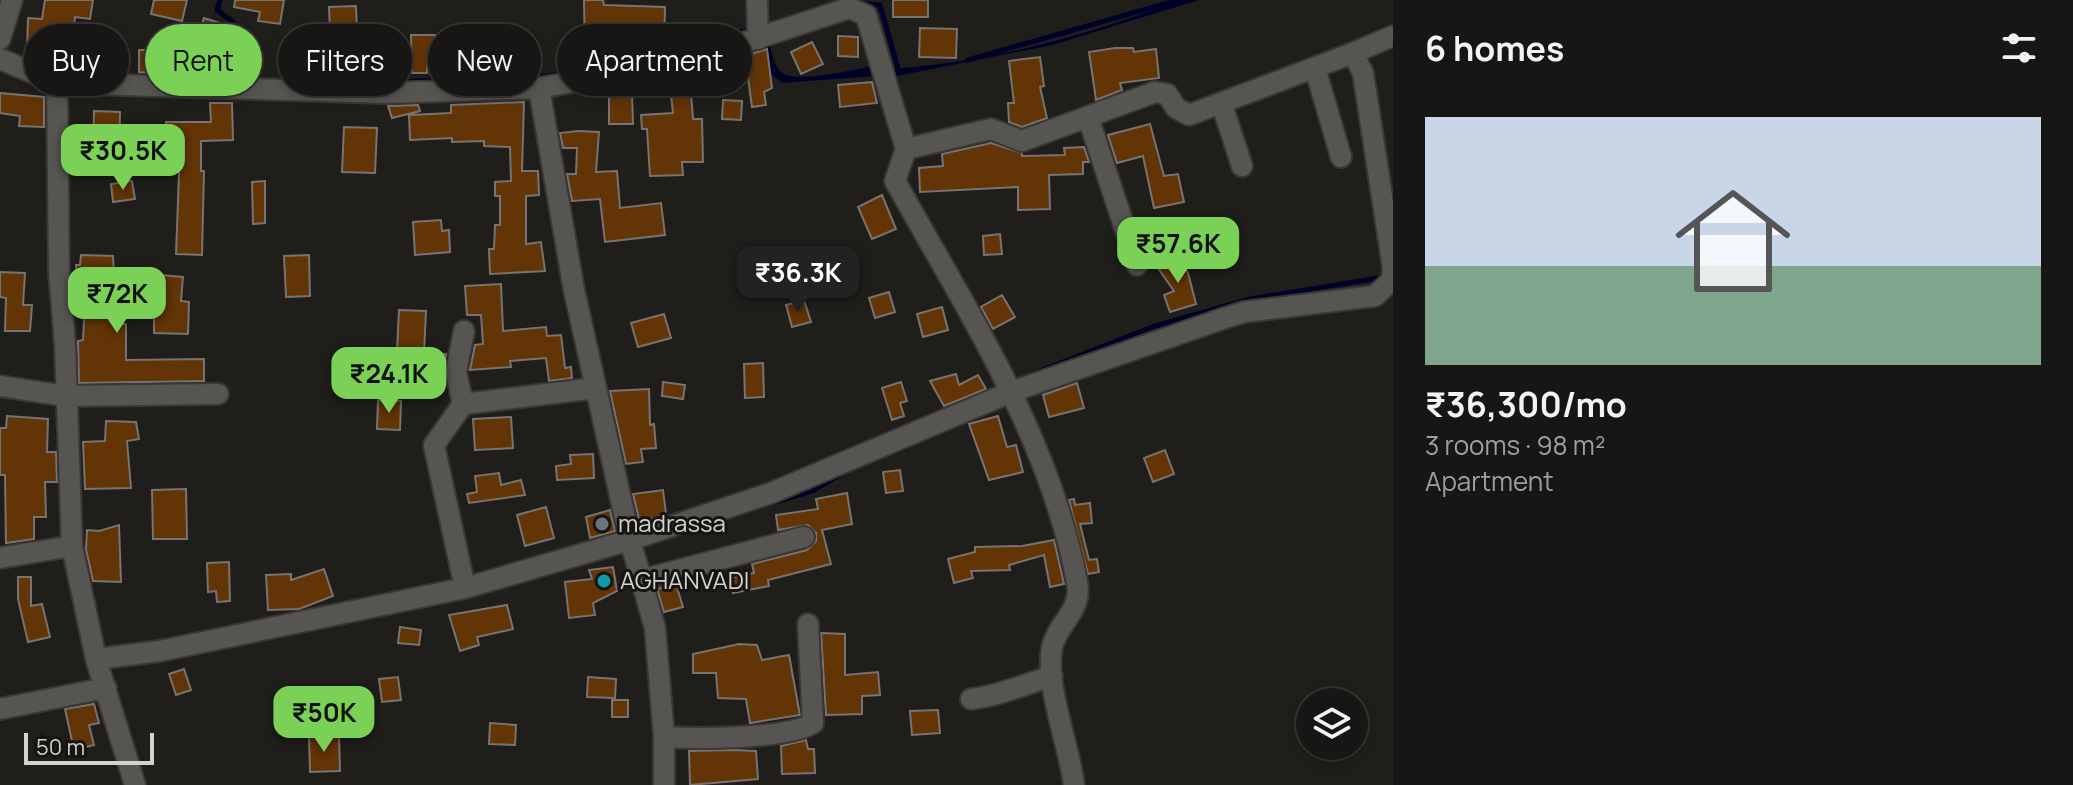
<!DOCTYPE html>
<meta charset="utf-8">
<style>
:root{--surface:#171614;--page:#242322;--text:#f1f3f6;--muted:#9e9fa0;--line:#363534;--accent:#7bd155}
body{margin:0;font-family:Manrope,sans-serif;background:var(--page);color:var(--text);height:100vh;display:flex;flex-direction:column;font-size:30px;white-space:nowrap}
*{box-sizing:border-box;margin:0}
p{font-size:26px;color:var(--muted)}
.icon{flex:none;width:44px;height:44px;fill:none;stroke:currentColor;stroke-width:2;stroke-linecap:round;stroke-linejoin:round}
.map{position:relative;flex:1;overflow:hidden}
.sheet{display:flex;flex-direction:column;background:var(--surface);width:680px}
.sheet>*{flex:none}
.hud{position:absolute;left:24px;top:24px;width:760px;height:72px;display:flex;gap:16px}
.buttons{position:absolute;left:1296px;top:688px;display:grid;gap:16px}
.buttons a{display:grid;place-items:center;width:72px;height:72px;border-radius:50%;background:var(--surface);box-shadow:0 4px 12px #0003,0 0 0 2px var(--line);font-size:40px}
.scale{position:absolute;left:24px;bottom:20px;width:130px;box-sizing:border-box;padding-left:8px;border:4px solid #d3d2d0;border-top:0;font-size:22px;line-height:28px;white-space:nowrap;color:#d3d2d0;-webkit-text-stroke:6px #161512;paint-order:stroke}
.price{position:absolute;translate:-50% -68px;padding:0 18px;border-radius:16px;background:var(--accent);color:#111;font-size:26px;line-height:52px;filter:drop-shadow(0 2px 4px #0008)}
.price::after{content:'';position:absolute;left:50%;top:48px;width:24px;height:18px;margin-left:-12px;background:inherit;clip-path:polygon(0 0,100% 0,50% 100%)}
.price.selected{background:#222;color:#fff}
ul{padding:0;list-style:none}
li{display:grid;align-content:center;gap:16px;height:424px;padding:0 32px}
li+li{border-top:2px solid var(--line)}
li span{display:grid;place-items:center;height:248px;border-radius:0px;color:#555}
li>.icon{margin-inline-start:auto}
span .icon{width:144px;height:144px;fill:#fffc;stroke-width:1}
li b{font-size:34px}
h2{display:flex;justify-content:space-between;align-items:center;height:96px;padding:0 32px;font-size:34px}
.pill{padding:0 28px;border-radius:36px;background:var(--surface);box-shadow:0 4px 12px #0003,0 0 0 2px var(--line);font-size:28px;line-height:72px}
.pill.selected{background:var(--accent);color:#111}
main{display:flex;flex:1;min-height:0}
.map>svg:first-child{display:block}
.water{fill:#000128}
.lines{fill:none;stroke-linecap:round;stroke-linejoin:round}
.stream{stroke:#000128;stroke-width:5}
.building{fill:#633405;stroke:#777371;stroke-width:2}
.street-casing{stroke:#393836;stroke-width:24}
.street{stroke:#575552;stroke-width:20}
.worship-dot{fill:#6b7280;stroke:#161512;stroke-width:3}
.culture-dot{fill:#0f9aa8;stroke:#161512;stroke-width:3}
.labels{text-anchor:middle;stroke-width:6;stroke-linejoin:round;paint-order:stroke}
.poi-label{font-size:24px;fill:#d3d2d0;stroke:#161512;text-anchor:start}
</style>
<main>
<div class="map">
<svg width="1393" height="785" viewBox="0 0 1393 785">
<rect width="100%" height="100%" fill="#1f1e1b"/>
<path class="water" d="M1179,0H1199L1052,45L887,78L884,69C985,64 1086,36 1179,0Z
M769,42C772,52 774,66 781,72C793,84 855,70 871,66L874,76L782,83L771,74L763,44Z
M875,457L814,493L641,545Z"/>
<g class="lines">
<path class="stream" d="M858,3L880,5L899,72
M968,60L1178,0
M371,83L549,76L750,30
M217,84L233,22L217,10L220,0
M1025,377L1152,327L1250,299L1378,278"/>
</g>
<path class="building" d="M45,0H93L90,19L75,17L70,57L27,50L28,18L42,19Z
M154,0H187L182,21L151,14Z
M235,0H284L280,24L258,21L260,12L234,7Z
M584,0H603L604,5L665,7L664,43L620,42L621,56L585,58Z
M893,0H928V17H893Z
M356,6L357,31L330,32L329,7Z
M204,18L229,26L216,61L210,58L206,72L173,61V74L139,72V50L193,49Z
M920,28L957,29L956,58L919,57Z
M411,35H435L436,61H427V73H412Z
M838,36L858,37V57L838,56Z
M812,42L823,64L801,74L791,52Z
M1115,48H1133L1134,52L1156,49L1159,78L1120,83L1122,90L1096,100L1089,52Z
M767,49L772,88L764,92L766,105L752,107L745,56Z
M1040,57L1044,86L1040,87L1047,118L1022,127L1009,122L1008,103H1014L1009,61Z
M872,82L877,103L840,107L838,85Z
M0,93L44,97V127L19,126L20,116L0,113Z
M632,93L633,124H609V94Z
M691,93L693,119H702L703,162H682L683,175L650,176L647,129H642L641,115L673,113L671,95Z
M723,100L742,101L741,120L722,119Z
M524,102L522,171H538L539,195L526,196V244L541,242L545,271L490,274L489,249H494L495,225H500V196H495V182L511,181L510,147L484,146V141L452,142V138L410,140L409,115L451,113V105Z
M210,103H232L233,140L201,141V171H204L202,255L176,254L180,147L166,146V122H211Z
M418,105L420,111L392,118L388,106Z
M94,111L120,112L119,163L93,162Z
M1150,124L1164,176L1178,174L1184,202L1154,208L1143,156L1117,163L1108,135Z
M344,127L377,128L375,173L342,172Z
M578,131L599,132L596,172L617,171L620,208L661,203L665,235L605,242L600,199L572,201L567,174H576L577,148H563L560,133Z
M991,143L1022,153V156L1065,155L1064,148L1084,147L1089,162H1083V174L1049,175L1050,209L1018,210V187L920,192L919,168L943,166L942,154Z
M132,181L135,199L113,202L111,184Z
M265,181V223L253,224L252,182Z
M882,195L896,229L872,239L858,207Z
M441,220L442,231L449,230L450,252L415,255L413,222Z
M1000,234L1002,254L984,255L983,236Z
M81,255L113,256L117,324H126V360L204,359V381L79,383L78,341L83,340L85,302H78L76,265H80Z
M309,255L310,296L286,297L284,256Z
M1177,256L1188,273L1196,304L1170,312L1164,295L1174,291L1158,268Z
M0,272L25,273L23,305H32L30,331H5L6,298L0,297Z
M161,275L183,277L181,301L189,302L188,334L154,333V301H159Z
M501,284L503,331L546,327L547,336L561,335L565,368L571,367L572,378L549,381L546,358L510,361L511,367L470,370L475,345L483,344L481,315H467L465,286Z
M889,292L895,312L875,318L869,298Z
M1002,295L1015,317L993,329L981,307Z
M804,300L811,322L792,327L786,305Z
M942,307L948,330L923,337L917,314Z
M399,310L426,311L424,353L397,351Z
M664,314L671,338L638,347L631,323Z
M412,353L446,354L443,372L412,371Z
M763,363L764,397L745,398L744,364Z
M956,374L959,385L978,375L986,389L944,406L930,381Z
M663,382L685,385L683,399L662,396Z
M901,382L907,401L900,403L904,416L892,420L882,388Z
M1077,383L1084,408L1049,417L1043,395Z
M649,389L650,425L654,424L656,448L641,449L643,462L626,464L610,391Z
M378,400L401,401L400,430L377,429Z
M7,416L48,419L47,452H56L57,482H45L46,517H34V539L6,543L5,475H0V428H6Z
M998,416L1007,447L1016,445L1023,472L989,480L969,424Z
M511,417L513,448L475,450L473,419Z
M106,421L136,422L139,439L127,441L131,488L85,489L83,442L105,441Z
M1165,450L1174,474L1153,482L1144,458Z
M593,454L594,478L557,480L556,466L571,464L570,455Z
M900,470L903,491L886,493L883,472Z
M499,473L501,485L521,480L525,495L469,503L467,494L477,492L475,476Z
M186,489L187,539H153L152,490Z
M663,490L666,514L640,523L633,494Z
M847,493L852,524L822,530L831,564L768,580L769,586L733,593L730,578L754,573L752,564L807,550L816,541V533L808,525L778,530L776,515L818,509L816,499Z
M1074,499L1075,505L1090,503L1092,523L1080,524L1089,560L1097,559L1099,572L1088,574L1069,500Z
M546,507L554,538L525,546L517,515Z
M610,510L615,531L590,538L586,517Z
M119,525L121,582L93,581L86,549L87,530L99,531Z
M1054,540L1064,584L1050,587L1044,555L1009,565L1010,570L971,571L973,578L954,583L948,559L975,552V547L1022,546Z
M229,562L230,601L217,602L216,591L208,592L207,563Z
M613,567L617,591L593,603L595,615L569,618L565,582L592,579L589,570Z
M324,569L333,596L299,609L268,610L266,575L291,574V580Z
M18,577H31V606L42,604L50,637L28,642L18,599Z
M676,584L683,607L664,612L657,589Z
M507,605L513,629L477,637L479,645L460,651L449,615Z
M400,627L421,630L419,645L398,643Z
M821,633L845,634V675L878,672L880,695L862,696V714L826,715Z
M739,644L757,645L762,660L789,655L800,715L750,723L746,699L718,698L716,673H693V654Z
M184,669L191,690L176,695L169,674Z
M398,677L401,700L382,702L379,679Z
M588,677L616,679L615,698L587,697Z
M612,700H628V717H612Z
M94,704L99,723L89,725L94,745L74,750L65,709Z
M938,710L940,733L912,735L910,711Z
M490,723L516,725L515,745L489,744Z
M339,736L340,771L310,772L309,737Z
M806,740L808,749H814L815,773L782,774L781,746Z
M732,750L756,751L758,779L690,785L689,751Z"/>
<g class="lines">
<g class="street-casing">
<path id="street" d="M757,0L758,39
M0,39L12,0
M1353,53L1393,36
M0,59L57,83L385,93L539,88L685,62L849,8L866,15L906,149L895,181C966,309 1050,437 1077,582C1083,612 1057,622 1052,648C1045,686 1069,745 1074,785
M1315,68L1341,157
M57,83L59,272L65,345L72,546L96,659
M539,88L574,290L630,540L655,628L664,737V785
M1222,105L1242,166
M1088,117L1137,265
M906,149L991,129L1022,141L1155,92L1167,94L1176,108L1189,115L1353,53L1363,73L1393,268
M464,331L456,372L463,404L596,388
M0,386L65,396L218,394
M463,404L434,445L465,588
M0,558L72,546
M641,580L804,537
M971,699C998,696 1026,684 1052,676
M0,709L106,688
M664,737C695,739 790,739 813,723L808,624
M135,785L96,659L160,651L465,588L630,540L771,493L1011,392L1222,319L1244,312L1375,296L1392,280L1393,269"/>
</g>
<use href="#street" class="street"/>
</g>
<circle class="worship-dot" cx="602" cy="524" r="8"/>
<circle class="culture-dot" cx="604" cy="581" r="8"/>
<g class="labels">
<g class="poi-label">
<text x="618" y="532">madrassa</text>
<text x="620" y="589">AGHANVADI</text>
</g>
</g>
</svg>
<div class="buttons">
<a><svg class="icon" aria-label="layers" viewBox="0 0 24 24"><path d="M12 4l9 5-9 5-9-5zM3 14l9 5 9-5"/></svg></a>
</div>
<div class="scale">50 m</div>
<b class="price" style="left:123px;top:192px">₹30.5K</b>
<b class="price" style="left:1178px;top:285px">₹57.6K</b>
<b class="price selected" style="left:798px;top:314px">₹36.3K</b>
<b class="price" style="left:117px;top:335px">₹72K</b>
<b class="price" style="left:389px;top:415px">₹24.1K</b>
<b class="price" style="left:324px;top:754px">₹50K</b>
<div class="hud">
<a class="pill">Buy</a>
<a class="pill selected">Rent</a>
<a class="pill">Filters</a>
<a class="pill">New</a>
<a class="pill">Apartment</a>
</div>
</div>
<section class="sheet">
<h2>6 homes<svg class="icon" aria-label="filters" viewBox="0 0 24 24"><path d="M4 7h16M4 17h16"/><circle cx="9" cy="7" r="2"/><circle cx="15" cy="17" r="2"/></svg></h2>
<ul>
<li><span style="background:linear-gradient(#c9d6e8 60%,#7fa58c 0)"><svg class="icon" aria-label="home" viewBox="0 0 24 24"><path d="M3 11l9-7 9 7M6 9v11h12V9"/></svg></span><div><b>₹36,300/mo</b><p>3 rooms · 98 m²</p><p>Apartment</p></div></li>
</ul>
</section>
</main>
